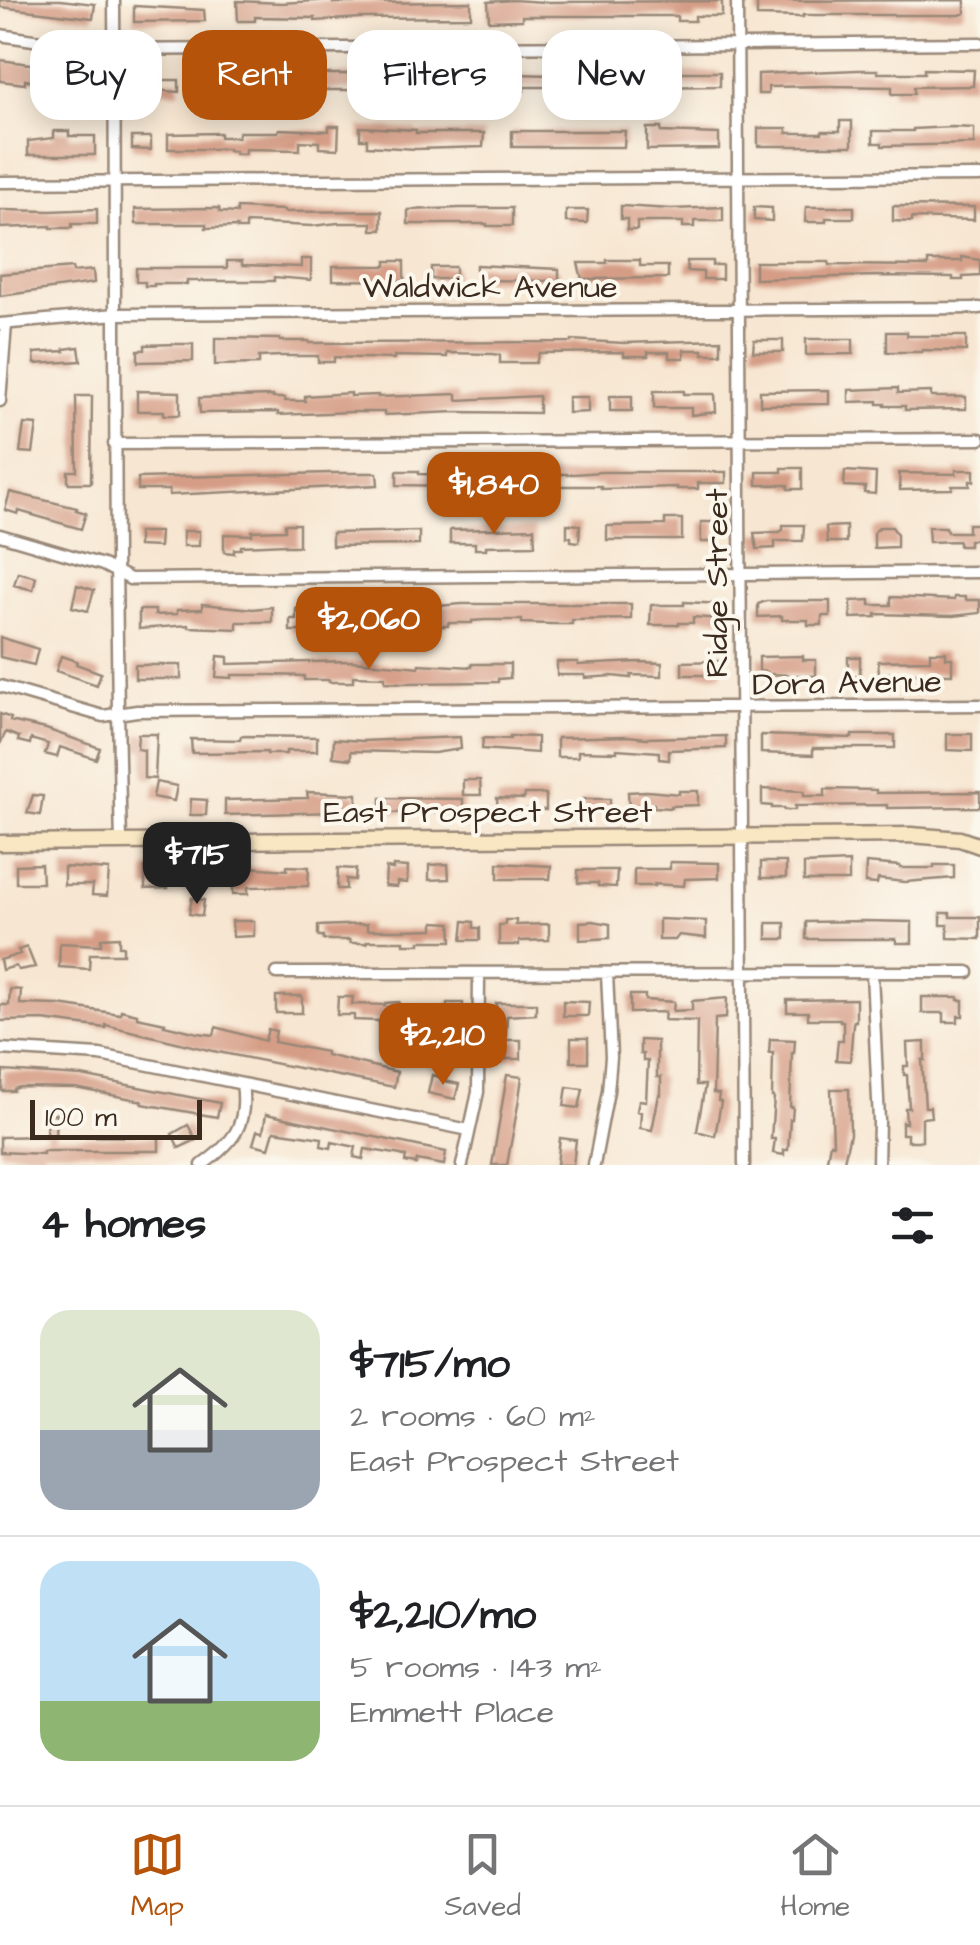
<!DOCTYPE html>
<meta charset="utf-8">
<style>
:root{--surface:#fff;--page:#f6f6f6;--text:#202124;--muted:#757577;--line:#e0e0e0;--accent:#b45309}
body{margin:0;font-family:"Architects Daughter",sans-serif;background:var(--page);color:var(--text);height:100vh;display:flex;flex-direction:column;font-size:38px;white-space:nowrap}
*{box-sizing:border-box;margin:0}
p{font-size:32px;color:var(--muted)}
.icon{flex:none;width:55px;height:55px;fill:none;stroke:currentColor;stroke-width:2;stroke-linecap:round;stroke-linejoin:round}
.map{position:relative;height:1165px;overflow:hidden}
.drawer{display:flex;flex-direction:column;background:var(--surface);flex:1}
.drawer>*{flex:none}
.banner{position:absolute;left:30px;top:30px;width:920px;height:90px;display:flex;gap:20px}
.scale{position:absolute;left:30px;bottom:25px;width:172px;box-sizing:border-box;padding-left:10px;border:5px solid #3b2a1e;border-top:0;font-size:28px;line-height:35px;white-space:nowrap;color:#3b2a1e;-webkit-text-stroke:8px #fbf7ec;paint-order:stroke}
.price{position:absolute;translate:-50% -85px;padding:0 22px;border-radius:20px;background:var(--accent);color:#fff;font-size:32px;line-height:65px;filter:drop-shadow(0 2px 5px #0008)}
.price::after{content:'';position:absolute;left:50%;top:60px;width:30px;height:22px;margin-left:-15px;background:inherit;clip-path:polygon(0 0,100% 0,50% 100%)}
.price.selected{background:#222;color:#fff}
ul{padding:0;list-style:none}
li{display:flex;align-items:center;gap:30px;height:250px;padding:0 40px}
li+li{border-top:2px solid var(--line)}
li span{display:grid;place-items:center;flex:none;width:280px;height:200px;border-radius:30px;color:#555}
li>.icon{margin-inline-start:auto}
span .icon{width:120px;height:120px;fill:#fffc;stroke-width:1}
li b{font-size:42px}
h2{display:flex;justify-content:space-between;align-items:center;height:120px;padding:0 40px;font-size:42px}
.chip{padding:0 35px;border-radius:30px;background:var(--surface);box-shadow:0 5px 25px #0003;font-size:35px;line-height:90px}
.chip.selected{background:var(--accent);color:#fff}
.menu{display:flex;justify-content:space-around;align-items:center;height:140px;border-top:2px solid var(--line);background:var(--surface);font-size:28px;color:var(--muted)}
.menu a{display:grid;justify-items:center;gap:5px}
.menu .selected{color:var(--accent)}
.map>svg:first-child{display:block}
.building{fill:#d69d86}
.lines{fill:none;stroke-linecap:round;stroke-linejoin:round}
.street-casing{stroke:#998878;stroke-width:15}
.secondary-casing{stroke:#998878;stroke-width:19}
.street{stroke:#fff;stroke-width:10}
.secondary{stroke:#f9e7c3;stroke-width:14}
.labels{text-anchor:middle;stroke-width:8;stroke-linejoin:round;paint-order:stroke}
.street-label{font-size:32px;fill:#3b2a1e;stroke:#fbf7ec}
</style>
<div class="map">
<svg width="980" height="1165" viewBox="0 0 980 1165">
<rect width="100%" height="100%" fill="#fbf7ec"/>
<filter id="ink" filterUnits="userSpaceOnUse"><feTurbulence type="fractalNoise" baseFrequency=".01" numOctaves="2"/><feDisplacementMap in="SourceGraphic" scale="20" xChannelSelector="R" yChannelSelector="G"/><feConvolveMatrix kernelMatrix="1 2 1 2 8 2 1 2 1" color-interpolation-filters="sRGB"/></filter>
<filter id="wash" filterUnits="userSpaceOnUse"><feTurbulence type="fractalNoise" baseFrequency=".0048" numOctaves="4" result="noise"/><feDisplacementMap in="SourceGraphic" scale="40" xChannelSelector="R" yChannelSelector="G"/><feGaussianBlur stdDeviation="2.25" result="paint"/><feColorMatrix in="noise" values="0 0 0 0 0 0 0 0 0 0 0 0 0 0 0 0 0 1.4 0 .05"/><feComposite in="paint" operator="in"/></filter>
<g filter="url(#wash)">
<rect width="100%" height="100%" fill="#f7e6d1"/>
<g id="blocks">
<path class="building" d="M0,0H60L95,4L93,18L0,7Z
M333,0V3L471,2V17L360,18L315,21V18L255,17V21H238L237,1L281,3Z
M513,0L544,2L722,1V16H695V21H677V16H522V20L489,21L488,2Z
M965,0V13L960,15H803V17L757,16V1Z
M134,6L204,10L205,21L134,22Z
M0,60L61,68L58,85L25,80V84L0,81Z
M924,69L974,70L973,86L914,87V94H892V87L827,86L768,87V94H758V74L858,70H878V73H924Z
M587,72H603V89H578V73Z
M622,72H720V86L642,87V93H622Z
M473,73L551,75V87H524V91L482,89V96H473V90H410V74Z
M133,74H152V80H179V92L133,89Z
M288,74H366V77H389V88H382V97H372V90H301V96H289V91L263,90V76H288Z
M77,75L94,77L92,97L74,95Z
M197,76H220V91H197Z
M840,121H852V146H758V128H787V133H822V131H840Z
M329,126H339L338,149L319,148V142L300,141V150L245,149V154H235V151H228V149H168V134L220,133V137H238L239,132H278L279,129L329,131Z
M360,127L416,130V133H484L483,147L416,149L367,146V139H360Z
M952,127L974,128V144L882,146V143H873V131H913V129Z
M647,128H661V132L719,134V149L647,150Z
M54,131H69V136H95V155H28V141L54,138Z
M512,131H625L624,147H512Z
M132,137H151V150L132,149Z
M621,206L671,209L723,207V221H694V227H683V222H637V230H627V219H621Z
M893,206L974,207V220L912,218V222L893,221Z
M754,207L772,208V221L754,220Z
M806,207H854V218H826V222H805Z
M219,208L220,212L237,213V208L284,210V212L382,211V230H372V223H338L312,226L246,223V229H237V227L206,228V224H136L135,209Z
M460,208H512V226H487V224H408V210Z
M97,209V224H72V228H51V226L0,228V210L51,211Z
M566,210H588L587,223L566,222Z
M962,257L980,260V276L963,277V280H953V277L876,276L755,279V262H829V265L928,266V261H962Z
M301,259H311V280L274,277V281H187V284H154V286H145V282H136V268H227V261H242V265L301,267Z
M607,260H640V266H668V278L582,279L578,263H607Z
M386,261H404V281L333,280V266H386Z
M687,261H712V265H722V279H703V272L687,271Z
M476,265L559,269V281L475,280Z
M431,267H455V279H431Z
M72,268L73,272L93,270L94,283L0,296V274Z
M887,332H907V336H966V351L922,350V352H887Z
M215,338L280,339V341H309V343L572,342V340L624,343L721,340V354H703V350H684V358H669V352H648V356H624V352L539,353L536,363H500V355L492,354L447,353V357L394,356V359L334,357V362H318V356H280L259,357V364L215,365Z
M806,339H853V354L806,355Z
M754,340H783V352H753Z
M176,344H193V361L138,362V350H145V345Z
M79,347L81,361L35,364L34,353L65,351L64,349Z
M898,388V393L931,392V397H966V409L905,410V406H885V404H878V401L849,402V390Z
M829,390V404L760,405V391Z
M137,391L180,392V415H164V411H137Z
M654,391H684V394H715L716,412L691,415V408H654Z
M351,393V396L378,395V397L457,394V400L539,396V413L457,412L384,415V412H351L278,415V412L200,413L199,398L273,396V398H285V401H305V396Z
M76,396H92L91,483H68V471H77Z
M610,396H632V411H610Z
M568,397H588V412L568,413Z
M24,424L37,425L33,453L20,452Z
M782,468H802V489H788V485H757V472H782Z
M956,470H974V481H970V486H952V489L900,490L899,473L956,474Z
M397,471H419V474L480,476V474H574L601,472H726V483H698V489H677V487L601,489V486H557V492H544V489H506V487L397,485Z
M845,471L876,473L875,494L864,493L865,487L844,486Z
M331,473H377L378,485L169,495V490H138V478Z
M10,492L77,508L76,510L86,513L81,529L19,511L18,514L5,510Z
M665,519H682V540H607V526L665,525Z
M701,522H716V542H701Z
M285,524H299V546H285V544L241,546V549H234V553L224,552V534L252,535V531L285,530Z
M567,524L580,525L579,542L571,541V537H567Z
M968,524H980V540H969V546H959V541L929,542L928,527H946L947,532H968Z
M783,525H804L803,541H775V548L757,549L754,533L779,532L783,530Z
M846,526V542H827L826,527Z
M880,527H892L897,534V547L874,548V532Z
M534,528L535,545L486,546V549H475V543H450V530Z
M183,531H199V546H183Z
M419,531V545L332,546V533Z
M138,532H160L159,547L138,546Z
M18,572L36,577L33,590L14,585Z
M77,585L94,590L88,611L72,607Z
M891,597L954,600V597H965V600H980V613L953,616L876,614V617L851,618V601L870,600V605H891Z
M367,599V603H394V609L438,610V606L462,604H631V619L572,620V624H550L522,623V620H485L472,621V623H448V626H438L409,625V619H368V625L359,626V618L339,619L338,625L310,624V631H290V619H296V608L326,609V603L345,604V600Z
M766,601H830V616H822V625H808V620H782V616L758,617V604Z
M684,602L723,604L722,619L693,617V623H679V625H650L651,605H684Z
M202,604L253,609L272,607V622H237V629L189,627L188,625L139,629V610H155V615L177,614V610L202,609Z
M0,637L38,649L34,665L0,657Z
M930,652H946V658H952V674L879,673L878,661L930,660Z
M61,656L77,661L76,664L101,673L97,685L56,671Z
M218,656L228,657V664L352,661L419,667V664L472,667V664H510V678L498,679V682L403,683L385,682V677L353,676V682H329V680H304V676L272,675H232V678L216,677Z
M803,656V660H816V676L767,674V672L759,671V657Z
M848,657H860V676H848Z
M722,661V675H682V662Z
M557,662H578V665L638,662L662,663V676L631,675V678L612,676L585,678V675H557Z
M135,665H181V679H135Z
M0,714L11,718L10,721L46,729L100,748L96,759L60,747L57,757L45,754L48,744L31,739L30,744L18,741L19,737L6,732L0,744Z
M138,734H157L155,779L144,778V750L137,749Z
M947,734H972V751L947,750Z
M761,735L852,738V735H895V748H813V755L761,753Z
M241,736L317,737V751H286V754H267V752L192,753L191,739L240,740Z
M510,736L537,737V753L482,749L483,738L510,739Z
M628,736L646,738L726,736V748L669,750V760L659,759V752L617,749V752L578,751V757H557V738Z
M460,737L461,749L434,753L351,751V759L333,757L334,739L362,741Z
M463,780H480L481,795H463Z
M156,782L177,786L174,801L153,797Z
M762,789L804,791V796H825V789L876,790V793L980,792V807L887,808V805L795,806V810H784V808H772V806L762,805Z
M647,791L679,794V791H698V805L671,806V808L654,807V804L629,806L628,792Z
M307,792L357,794V810H347V814H336V812L225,815V800L308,798Z
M524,794H546V810L514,809V814H498L497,798L524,799Z
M33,795L43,796L40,815L27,813Z
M381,798L463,799V812L381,813Z
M191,799L207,800L206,815H190Z
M583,799H610V812L583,813Z
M670,862L719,863V878L685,879L684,886L654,884V886H634V869H670Z
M761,862H786V878H761Z
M849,862V881H804V864Z
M498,863L551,866L550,879H498Z
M866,863L900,866V868H934V865H954V878L905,882L878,879L877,884L865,883Z
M41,864L42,883H16V865Z
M448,864L449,879L429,880V865Z
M287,866L309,867L308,886L248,887V894H233V886L210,885L211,868L233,869V867H248L287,870Z
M393,866L408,867L407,883L397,882V887L385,886L386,868L393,869Z
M64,867L109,870L107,896L92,895L93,885H64Z
M145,868H168V888L145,889Z
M338,868L356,869L355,880L346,879V889H337Z
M578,870H617L616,887L598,886V883H578Z
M192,898L204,900L202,916L189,914Z
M941,913H950V917H980V939L948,938V925H941Z
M659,919L706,921V938L679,935L675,940H659Z
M505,920H516V925L549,924V940L519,941V945H499V925H505Z
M232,921H254V936L233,937Z
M464,921L474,922V928H480V940H462Z
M593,921L610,924V938L580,940V922Z
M865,921L912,922V943H896V939H806V922Z
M434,922L451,923L452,941H420V944H404V941H367V943H350V940H323V936H318V926L367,924V930H404L434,929Z
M767,923H785V939H767Z
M119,937V946H123V954H90L89,969L59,967L60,943L101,945V938Z
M27,947L35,967L18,970L16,966L2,970L0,960L20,954L18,950Z
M10,989L21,990L20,1004L59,1005L120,1014L121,1010L137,1014V1017L165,1023L164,1025L198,1033L214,1035L216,1027L265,1041L268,1029L276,1031L274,1042L326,1052V1055L397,1072L394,1087L213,1051L106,1025V1028L43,1020L0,1021V1005H9Z
M630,995H645V1000L674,1002L673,1011L692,1010V1001L727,998L726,1018L715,1019L713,1093L719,1094L718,1101L721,1102L715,1136L697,1131L705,1085H696L697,1021L664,1020L665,1012L630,1013Z
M276,996H302V1013H276Z
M338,997H353L352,1004L385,1005V1003L399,1002L400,1022L379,1023V1021L354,1020V1015H337Z
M922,997H958V1000H963V1016H958V1022H944V1013H922Z
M856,999V1021H854L853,1024L850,1061L836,1060L838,1040H843V1021H840V1019H808V1012H787V1000Z
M563,1001L589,1002L588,1016H563Z
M447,1003H463V1021L447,1020Z
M496,1003H536V1014L507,1016L506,1037L494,1036V1027H497Z
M410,1033H424V1048H410Z
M571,1038H588V1062H571Z
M770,1039L795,1040L794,1053H792L790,1107H793L792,1119H790L788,1150H784V1155L773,1153L775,1139H771L774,1097H772L773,1053H769Z
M505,1040H521V1059H505Z
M640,1040L657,1041V1077H661V1095H659L652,1130L640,1128L641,1112L637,1111L639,1100L646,1101L648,1061H643V1054H640Z
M925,1042V1060H922L925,1107H930L931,1117L922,1118V1141H907V1134H902V1122L906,1123L905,1108H909L907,1075H904V1066H908L907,1043Z
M3,1071L82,1076L220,1103L217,1117L160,1107L142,1104L143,1101L75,1088L20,1087L14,1089V1091H2Z
M432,1075L444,1078V1081L459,1084L455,1099L428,1093Z
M507,1075L522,1077L518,1105L507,1165H492Z
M567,1087L583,1089L579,1108L564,1106Z
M831,1089H849L850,1134L843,1165H826L830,1143L833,1144Z
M47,1114H56L55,1136L159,1137V1151H43V1154L0,1152V1137L46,1136Z
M266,1114L446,1152L444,1165L417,1160L416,1164L405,1162L406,1157L401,1155L365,1149L363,1159L354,1157L356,1147L332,1142L331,1148L321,1146L322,1138L274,1131L269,1148L253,1144L257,1131L263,1132Z
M188,1125L196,1140L179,1148L172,1134Z
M560,1138L576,1140L573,1165H557Z"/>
</g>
</g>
<g filter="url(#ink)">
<use href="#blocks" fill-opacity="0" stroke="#998878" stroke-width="2.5"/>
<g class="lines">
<g class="street-casing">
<path id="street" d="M114,0C116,281 113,561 121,841
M737,0L744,1165
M0,35L100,50L980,43
M0,182L980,176
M0,324L116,314L980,308
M0,401L6,324
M114,444L980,439
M0,535L103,565L130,579L980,572
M0,686L103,716L137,711L980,705
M277,973L968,972
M872,973L879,1121L878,1165
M0,1049L100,1055L469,1130
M202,1165C234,1142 248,1125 242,1084
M462,1165L478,1092L479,974
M594,1165L608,1091L611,1057L607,974"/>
</g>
<g class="secondary-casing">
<path id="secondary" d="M0,843L911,835L960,839L980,846"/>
</g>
<use href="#street" class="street"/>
<use href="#secondary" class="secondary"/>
</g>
</g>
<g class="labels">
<g class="street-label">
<text x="490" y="297">Waldwick Avenue</text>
<text transform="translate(716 583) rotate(-90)" y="11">Ridge Street</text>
<text transform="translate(847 682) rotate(-1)" y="11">Dora Avenue</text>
<text x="488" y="822">East Prospect Street</text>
</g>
</g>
</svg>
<div class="scale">100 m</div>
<b class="price" style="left:494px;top:537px">$1,840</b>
<b class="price" style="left:369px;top:672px">$2,060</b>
<b class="price selected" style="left:197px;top:907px">$715</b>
<b class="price" style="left:443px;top:1088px">$2,210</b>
<div class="banner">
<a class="chip">Buy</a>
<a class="chip selected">Rent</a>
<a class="chip">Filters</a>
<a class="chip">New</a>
</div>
</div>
<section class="drawer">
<h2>4 homes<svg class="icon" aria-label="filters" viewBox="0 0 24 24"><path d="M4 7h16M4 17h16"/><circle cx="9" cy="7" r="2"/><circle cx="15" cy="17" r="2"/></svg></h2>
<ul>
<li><span style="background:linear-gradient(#dfe7d0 60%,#9aa5b1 0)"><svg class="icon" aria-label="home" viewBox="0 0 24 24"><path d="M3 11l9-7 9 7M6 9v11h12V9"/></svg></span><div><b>$715/mo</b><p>2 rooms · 60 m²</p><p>East Prospect Street</p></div></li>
<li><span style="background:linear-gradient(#bfe0f5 70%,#8fb573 0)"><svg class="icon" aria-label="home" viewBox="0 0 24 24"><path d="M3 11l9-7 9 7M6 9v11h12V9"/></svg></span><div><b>$2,210/mo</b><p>5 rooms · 143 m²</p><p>Emmett Place</p></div></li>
</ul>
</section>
<nav class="menu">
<a class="selected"><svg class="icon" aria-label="map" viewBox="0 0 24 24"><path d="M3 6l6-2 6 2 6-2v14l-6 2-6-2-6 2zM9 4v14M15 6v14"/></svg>Map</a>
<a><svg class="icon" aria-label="saved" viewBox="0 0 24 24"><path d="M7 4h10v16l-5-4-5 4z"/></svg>Saved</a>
<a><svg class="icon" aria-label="home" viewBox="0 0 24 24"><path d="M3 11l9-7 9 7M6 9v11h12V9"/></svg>Home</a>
</nav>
